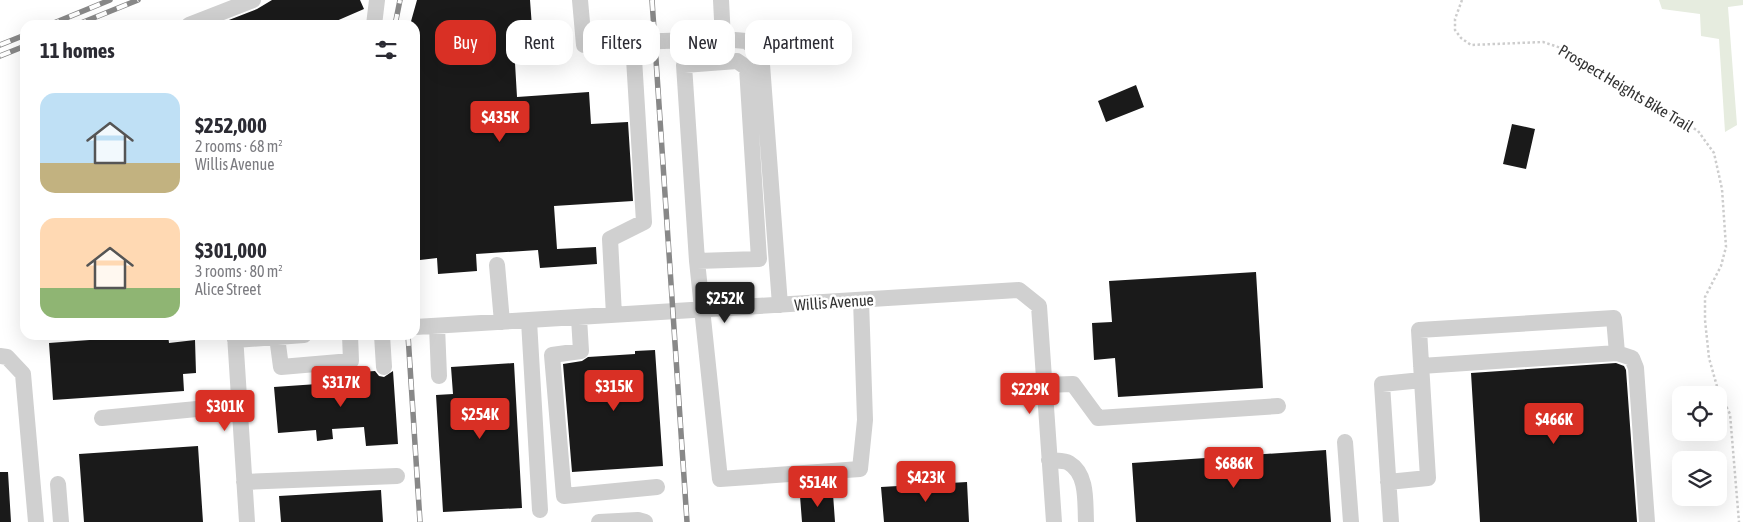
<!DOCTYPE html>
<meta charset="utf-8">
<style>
:root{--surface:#fff;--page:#f2f2f3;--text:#2b2b33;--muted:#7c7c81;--accent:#d93025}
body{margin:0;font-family:"Asap Condensed",sans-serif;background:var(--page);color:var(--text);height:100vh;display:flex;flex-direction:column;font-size:19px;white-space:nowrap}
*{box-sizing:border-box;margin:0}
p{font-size:16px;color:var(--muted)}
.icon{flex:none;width:28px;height:28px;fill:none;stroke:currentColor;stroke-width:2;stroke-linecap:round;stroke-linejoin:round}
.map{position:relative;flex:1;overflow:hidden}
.panel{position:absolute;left:20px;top:20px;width:400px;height:320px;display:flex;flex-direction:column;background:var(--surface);border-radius:15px;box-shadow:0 5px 20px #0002}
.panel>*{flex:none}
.hud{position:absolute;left:435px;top:20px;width:475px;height:45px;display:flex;gap:10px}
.buttons{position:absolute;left:1672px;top:386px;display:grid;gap:10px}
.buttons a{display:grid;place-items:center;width:55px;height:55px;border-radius:10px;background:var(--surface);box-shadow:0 5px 20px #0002;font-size:25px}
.price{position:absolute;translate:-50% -42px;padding:0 11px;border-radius:5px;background:var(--accent);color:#fff;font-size:16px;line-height:32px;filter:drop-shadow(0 1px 2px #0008)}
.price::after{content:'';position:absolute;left:50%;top:30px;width:15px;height:11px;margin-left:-8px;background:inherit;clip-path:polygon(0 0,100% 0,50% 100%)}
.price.current{background:#222;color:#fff}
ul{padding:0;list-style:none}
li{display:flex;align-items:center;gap:15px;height:125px;padding:0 20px}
li span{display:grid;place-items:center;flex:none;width:140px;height:100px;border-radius:15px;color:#555}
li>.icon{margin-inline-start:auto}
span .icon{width:60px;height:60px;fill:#fffc;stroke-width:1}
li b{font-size:21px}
h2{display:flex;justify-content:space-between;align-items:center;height:60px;padding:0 20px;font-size:21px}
.chip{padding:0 18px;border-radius:15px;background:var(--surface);box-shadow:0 5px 20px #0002;font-size:18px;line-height:45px}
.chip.current{background:var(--accent);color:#fff}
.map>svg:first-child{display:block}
.green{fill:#e6ecdf}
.building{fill:#1a1a1a}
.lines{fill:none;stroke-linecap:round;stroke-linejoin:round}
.path{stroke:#cdcdcd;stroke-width:2.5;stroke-dasharray:2.5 2.5;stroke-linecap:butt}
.minor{stroke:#d0d0d0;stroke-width:16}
.rail-casing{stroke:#888;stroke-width:5.5}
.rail{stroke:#fff;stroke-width:4;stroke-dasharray:11;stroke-linecap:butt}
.labels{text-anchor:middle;stroke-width:5;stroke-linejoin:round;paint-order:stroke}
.street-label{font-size:16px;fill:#333;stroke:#fff}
</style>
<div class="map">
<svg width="1743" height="522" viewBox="0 0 1743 522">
<rect width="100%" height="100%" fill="#fff"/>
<path class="green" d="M1659,0H1743V5L1728,7L1737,125L1725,132L1719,39L1701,36L1700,14L1662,9Z"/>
<path class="building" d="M272,0H360L364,9L334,22V25H216L257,9Z
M417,0H530L532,27L513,29L517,97L589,92L591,124L628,122L633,201L554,206L557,249L596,247L597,264L540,268L538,250L476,254L477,271L438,274L437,258L420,260L415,187V25H410Z
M1136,85L1144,107L1106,122L1098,101Z
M1512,124L1535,129L1526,169L1503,164Z
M1256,272L1263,388L1118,397L1115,358L1094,360L1092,323L1112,322L1109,281Z
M157,335H168L169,343L195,340L196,373L183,374L184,391L53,400L49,343Z
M655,350L663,466L572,472L563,364L582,361L588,357L635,354V351Z
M514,363L522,508L443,512L436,395L453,394L451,367Z
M1616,363L1624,366L1626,370L1637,522H1480L1471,373Z
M375,371L379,376L384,377L393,371L398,444L366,446L364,427L332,429L333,439L317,441L316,430L278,433L274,387L361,381L360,372Z
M198,446L203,522H84L79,454Z
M1326,450L1331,522H1136L1132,463Z
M0,472H8L11,522H0Z
M967,482L969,522H884L881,487Z
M381,490L383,522H281L279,496Z
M833,494L835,522H802L800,496Z"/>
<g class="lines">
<path class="path" d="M1462,0L1455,19V30L1461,38L1471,45L1543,42L1570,51L1698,131L1714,153L1722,189L1726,247L1721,266L1705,297V320L1709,358L1718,390L1730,414L1739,522"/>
<path class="minor" d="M580,0L584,45L633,42L644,222L610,239L614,315
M189,25L253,0
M374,25L377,0
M723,39L746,41L761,51L780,305
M633,42L723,39L721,0
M697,261L759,259L747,68L737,61L684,65L697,261L720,479L860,469L865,420L861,300
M497,265L502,322
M579,318L581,351L552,355L564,496L657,487
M529,321L540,510
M437,326L439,376
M415,327L1019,290L1039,306L1054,522
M235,335L247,522
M382,335L384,367
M277,337L281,367L351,361L350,335
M235,340L304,335
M1617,353L1632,358L1636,368L1647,522
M0,356L7,357L23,374L36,522
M1044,385L1073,384L1098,418L1278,406
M102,418L239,405
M1345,442L1351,522
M1049,460C1055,461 1064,460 1069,463C1088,474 1085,503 1086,522
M244,482L397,476
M1388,482L1428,478L1422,380
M58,484L61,522
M599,522L638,520L645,522
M1391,522L1382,384L1422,380L1419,330L1614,318L1617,353L1421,366"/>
<g class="rail-casing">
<path id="rail" d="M652,0L687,522
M49,25L110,0
M76,25L138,0
M395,25L400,0
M0,45L25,35
M0,56L25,46
M415,263L416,277
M408,335L420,522"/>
</g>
<use href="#rail" class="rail"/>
</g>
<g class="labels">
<g class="street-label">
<text transform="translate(1626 88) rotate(31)" y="6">Prospect Heights Bike Trail</text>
<text transform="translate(834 302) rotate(-4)" y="6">Willis Avenue</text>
</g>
</g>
</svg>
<div class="buttons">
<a><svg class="icon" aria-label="locate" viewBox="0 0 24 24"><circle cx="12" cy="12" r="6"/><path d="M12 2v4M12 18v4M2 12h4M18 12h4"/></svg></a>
<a><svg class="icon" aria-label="layers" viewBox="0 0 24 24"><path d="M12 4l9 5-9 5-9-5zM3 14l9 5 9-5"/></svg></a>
</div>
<b class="price" style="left:500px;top:143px">$435K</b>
<b class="price current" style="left:725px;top:324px">$252K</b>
<b class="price" style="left:341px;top:408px">$317K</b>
<b class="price" style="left:614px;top:412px">$315K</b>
<b class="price" style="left:1030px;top:415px">$229K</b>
<b class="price" style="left:225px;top:432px">$301K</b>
<b class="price" style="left:480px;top:440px">$254K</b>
<b class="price" style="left:1554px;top:445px">$466K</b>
<b class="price" style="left:1234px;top:489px">$686K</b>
<b class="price" style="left:926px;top:503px">$423K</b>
<b class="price" style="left:818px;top:508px">$514K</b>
<div class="hud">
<a class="chip current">Buy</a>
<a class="chip">Rent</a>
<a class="chip">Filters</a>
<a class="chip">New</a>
<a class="chip">Apartment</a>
</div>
<section class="panel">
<h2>11 homes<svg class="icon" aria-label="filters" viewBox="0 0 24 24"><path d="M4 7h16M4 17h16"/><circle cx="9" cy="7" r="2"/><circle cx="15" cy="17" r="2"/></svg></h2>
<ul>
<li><span style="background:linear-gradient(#bfe0f5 70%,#c2b280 0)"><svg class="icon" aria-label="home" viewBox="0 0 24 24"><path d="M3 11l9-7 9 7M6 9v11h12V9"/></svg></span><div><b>$252,000</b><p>2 rooms · 68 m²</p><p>Willis Avenue</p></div></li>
<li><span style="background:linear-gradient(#ffd9b3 70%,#8fb573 0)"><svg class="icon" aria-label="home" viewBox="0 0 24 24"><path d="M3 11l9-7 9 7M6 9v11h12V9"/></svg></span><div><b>$301,000</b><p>3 rooms · 80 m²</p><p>Alice Street</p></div></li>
</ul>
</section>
</div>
